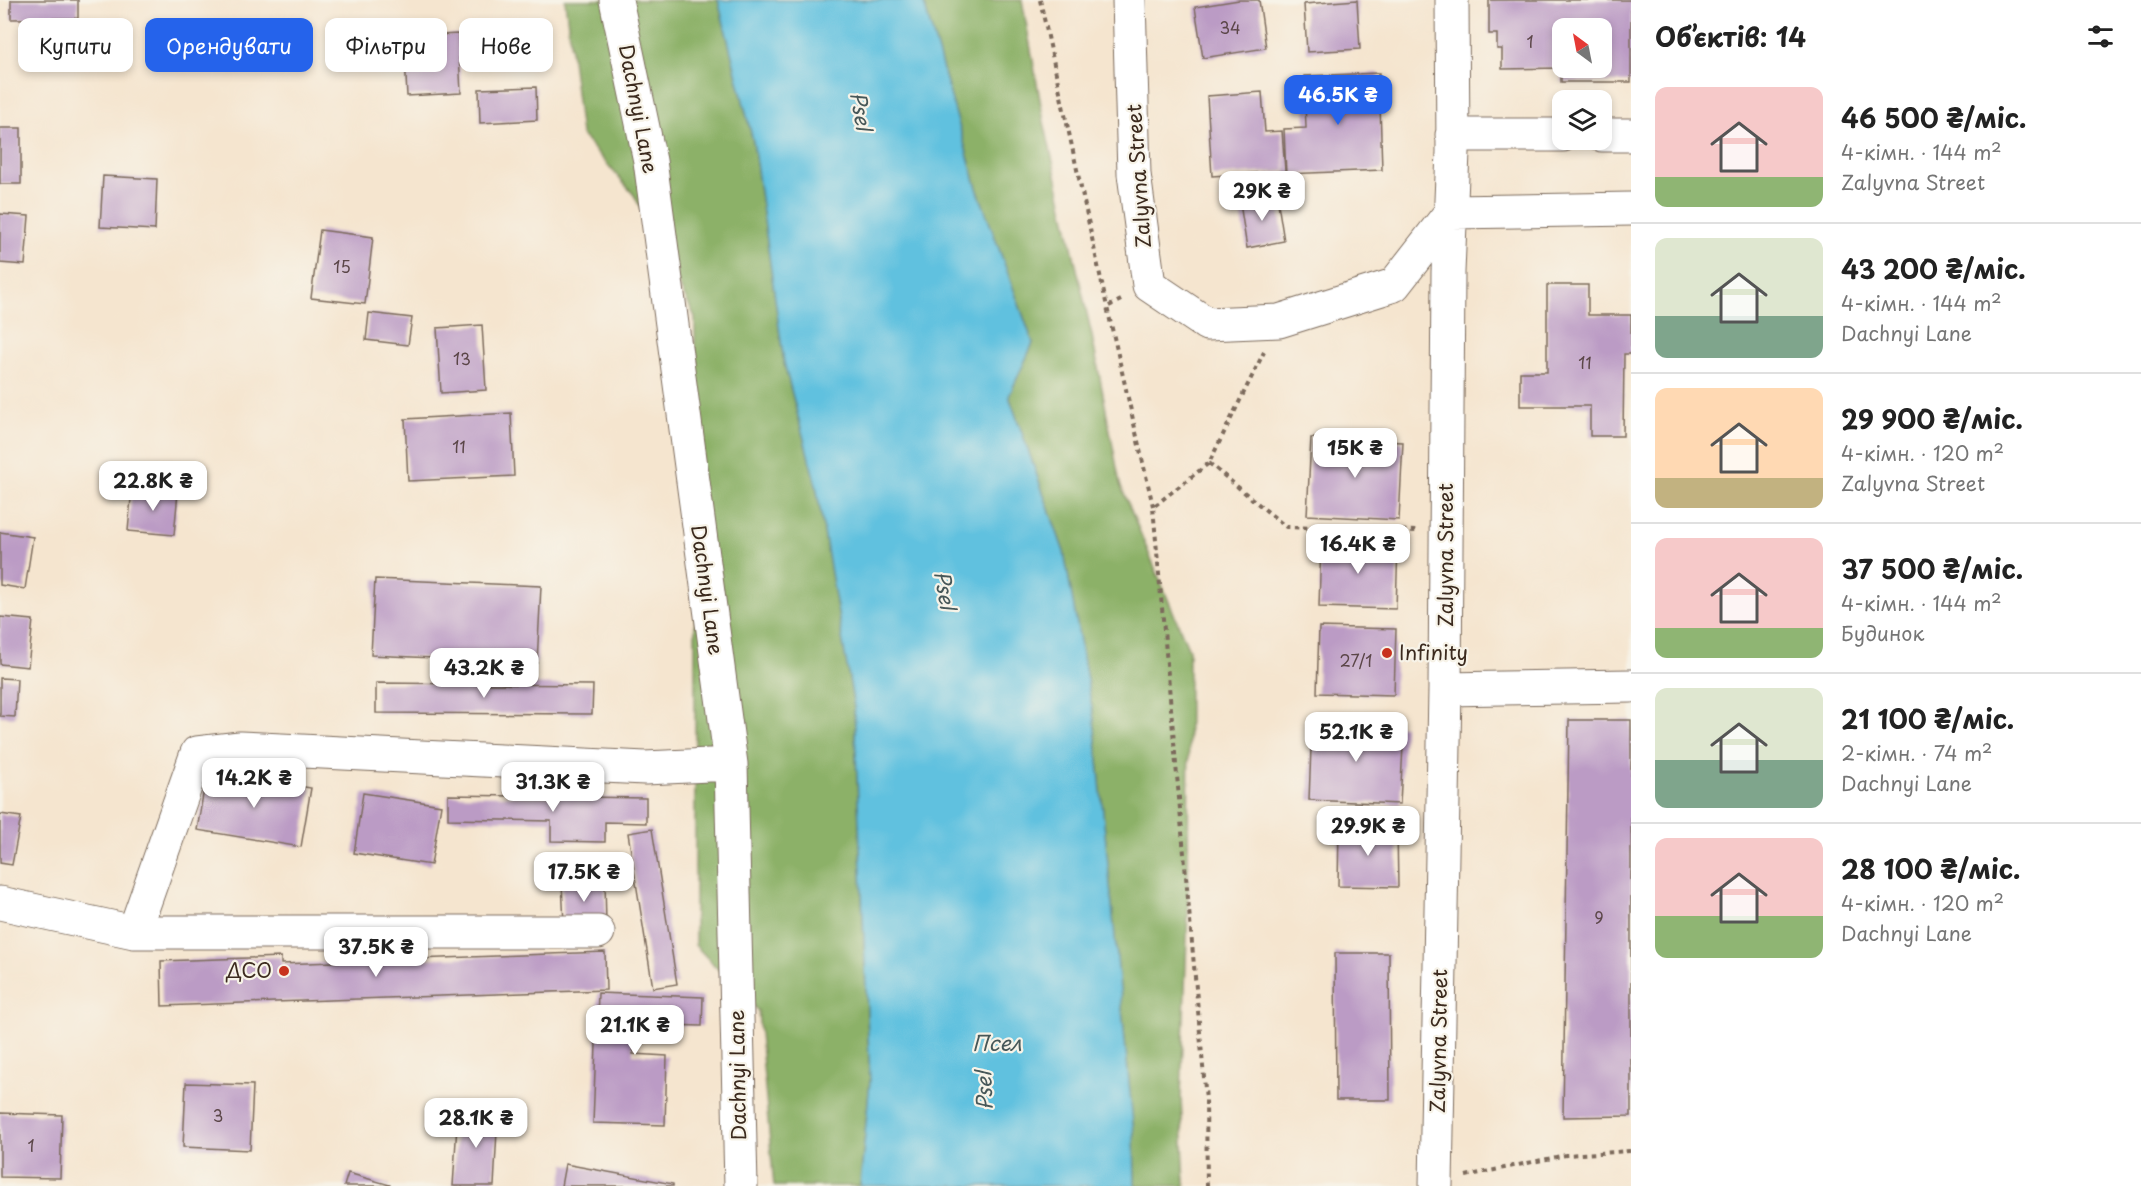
<!DOCTYPE html>
<html lang="uk">
<meta charset="utf-8">
<style>
:root{--surface:#fff;--page:#f2f2f2;--text:#222;--muted:#767676;--line:#e0e0e0;--accent:#2563eb}
body{margin:0;font-family:"Playpen Sans",sans-serif;background:var(--page);color:var(--text);height:100vh;display:flex;flex-direction:column;font-size:22px;white-space:nowrap}
*{box-sizing:border-box;margin:0}
p{font-size:20px;color:var(--muted)}
.icon{flex:none;width:33px;height:33px;fill:none;stroke:currentColor;stroke-width:2;stroke-linecap:round;stroke-linejoin:round}
.map{position:relative;flex:1;overflow:hidden}
.sheet{display:flex;flex-direction:column;background:var(--surface);width:510px}
.sheet>*{flex:none}
.hud{position:absolute;left:18px;top:18px;width:570px;height:54px;display:flex;gap:12px}
.needle{width:39px;rotate:328deg}
.tools{position:absolute;left:1552px;top:18px;display:grid;gap:12px}
.tools a{display:grid;place-items:center;width:60px;height:60px;border-radius:12px;background:var(--surface);box-shadow:0 3px 9px #0003;font-size:30px}
.price{position:absolute;translate:-50% -51px;padding:0 14px;border-radius:12px;background:#fff;color:#222;font-size:20px;line-height:39px;filter:drop-shadow(0 2px 3px #0008)}
.price::after{content:'';position:absolute;left:50%;top:36px;width:18px;height:14px;margin-left:-9px;background:inherit;clip-path:polygon(0 0,100% 0,50% 100%)}
.price.active{background:var(--accent);color:#fff}
ul{padding:0;list-style:none}
li{display:flex;align-items:center;gap:18px;height:150px;padding:0 24px}
li+li{border-top:2px solid var(--line)}
li span{display:grid;place-items:center;flex:none;width:168px;height:120px;border-radius:12px;color:#555}
li>.icon{margin-inline-start:auto}
span .icon{width:72px;height:72px;fill:#fffc;stroke-width:1}
li b{font-size:26px}
h2{display:flex;justify-content:space-between;align-items:center;height:72px;padding:0 24px;font-size:26px}
.pill{padding:0 21px;border-radius:12px;background:var(--surface);box-shadow:0 3px 9px #0003;font-size:21px;line-height:54px}
.pill.active{background:var(--accent);color:#fff}
main{display:flex;flex:1;min-height:0}
.map>svg:first-child{display:block}
.forest{fill:#8cb167;stroke:#646e42;stroke-width:1.5}
.water{fill:#61c1df;stroke:#4e767e;stroke-width:1.5}
.building{fill:#bb9bc5;fill-rule:evenodd}
.lines{fill:none;stroke-linecap:round;stroke-linejoin:round}
.minor-casing{stroke:#7c6b5c;stroke-width:35}
.path{stroke:#7c6b5c;stroke-width:4;stroke-dasharray:4.5 4.5;stroke-linecap:butt}
.minor{stroke:#fff;stroke-width:33}
.poi-dot{fill:#c8321e;stroke:#f7f3e8;stroke-width:2}
.labels{text-anchor:middle;stroke-width:4.5;stroke-linejoin:round;paint-order:stroke}
.number-label{font-size:16px;fill:#5b4648}
.street-label{font-size:20px;fill:#3b2a1e;stroke:#f7f3e8}
.poi-label{font-size:20px;fill:#3b2a1e;stroke:#f7f3e8;text-anchor:start}
.water-label{font-size:21px;font-style:italic;fill:#465758;stroke:#f7f3e8}
</style>
<main>
<div class="map">
<svg width="1631" height="1186" viewBox="0 0 1631 1186">
<rect width="100%" height="100%" fill="#f7f3e8"/>
<filter id="ink" filterUnits="userSpaceOnUse"><feTurbulence type="fractalNoise" baseFrequency=".0167" numOctaves="2"/><feDisplacementMap in="SourceGraphic" scale="12" xChannelSelector="R" yChannelSelector="G"/><feConvolveMatrix kernelMatrix="1 2 1 2 8 2 1 2 1" color-interpolation-filters="sRGB"/></filter>
<filter id="wash" filterUnits="userSpaceOnUse"><feTurbulence type="fractalNoise" baseFrequency=".008" numOctaves="4" result="noise"/><feDisplacementMap in="SourceGraphic" scale="24" xChannelSelector="R" yChannelSelector="G"/><feGaussianBlur stdDeviation="1.35" result="paint"/><feColorMatrix in="noise" values="0 0 0 0 0 0 0 0 0 0 0 0 0 0 0 0 0 1.4 0 .05"/><feComposite in="paint" operator="in"/></filter>
<g filter="url(#wash)">
<rect width="100%" height="100%" fill="#f5e5cf"/>
<path class="forest" d="M565,0H718L753,141L784,363L816,485L854,707L870,1081L860,1186H774L758,1011L695,945V317L634,195L581,134Z
M923,0H1022L1044,122L1092,336L1120,484L1189,650L1188,909L1181,1097L1185,1186H1135L1134,1134L1094,719L1064,552L1009,396L1033,343L977,188Z"/>
<path class="water" d="M718,0H923L977,188L1033,343L1009,396L1064,552L1094,719L1134,1134L1135,1186H860L870,1081L854,707L816,485L784,363L753,141Z"/>
<g id="blocks">
<path class="building" d="M11,0H78V18L11,19Z
M1239,0H1259L1266,48L1203,58L1195,7Z
M1357,0L1360,49L1307,52L1304,4Z
M1489,0H1631V82H1561V68L1502,69V49H1497V34H1489ZM1563,28H1602V68H1563Z
M533,27L535,61L481,65L479,31Z
M458,34L461,93L407,96L404,37Z
M1379,73L1382,170L1286,174L1284,129L1306,128L1304,76Z
M536,87L537,120L480,123L479,89Z
M1262,92L1265,132L1282,131L1285,171L1212,176L1207,96Z
M0,128H21V184H0Z
M103,176L157,179L155,230L100,227Z
M1277,197L1284,241L1247,248L1240,203Z
M0,214L29,216L25,265L0,263Z
M320,230L373,237L365,304L311,298Z
M1547,285H1588V315H1631V354H1624L1623,436H1590V406H1520V372H1547Z
M369,313L412,318L408,345L366,340Z
M482,325L486,390L441,393L437,328Z
M511,413L514,476L408,481L405,419Z
M1311,438L1403,442L1399,520L1307,515Z
M132,488L178,492L174,535L128,531Z
M0,532L33,537L25,589L0,585Z
M1321,541L1398,543L1396,609L1319,607Z
M375,579L541,586L537,663L371,655Z
M0,617L33,620L28,667L0,664Z
M1319,627L1396,629L1394,695L1317,693Z
M0,678L17,679L15,717L0,716Z
M376,683L593,685L592,714L376,713Z
M1569,720H1631V1116L1563,1117Z
M1312,722L1404,726L1400,804L1309,800Z
M207,771L311,788L301,847L197,830Z
M363,793L441,805L431,865L354,853Z
M448,795L646,798V823L605,822V842L551,841V821L448,819Z
M0,814L21,817L12,865L0,863Z
M1339,827L1397,828L1398,887L1338,886Z
M652,829L677,984L653,988L628,833Z
M605,882L606,923L564,924L562,883Z
M605,952L606,990L162,1006L161,961L281,957V964Z
M1335,953H1389L1390,1100H1336Z
M598,993L703,997L702,1026L634,1024L633,1054L667,1056L665,1125L593,1123Z
M186,1083L253,1085L250,1150L183,1147Z
M458,1110L498,1112L494,1186H453Z
M0,1113L62,1115L60,1178L0,1177Z
M565,1164L673,1184V1186H561Z
M348,1173L390,1185V1186H344Z"/>
</g>
</g>
<g filter="url(#ink)">
<use href="#blocks" fill-opacity="0" stroke="#7c6b5c" stroke-width="1.5"/>
<g class="lines">
<g class="minor-casing">
<path id="minor" d="M616,0L650,161L731,764L741,1186
M1129,0L1134,174L1149,285L1207,324L1279,321L1394,285L1451,212
M1452,135H1563
M1602,135H1631
M1451,212L1631,209
M1445,689L1631,686
M0,903L134,932H598
M134,932L197,753L240,748L645,768L731,764
M1436,1186L1445,689L1448,272L1453,152L1452,0"/>
</g>
<path class="path" d="M1040,0L1107,307
M1121,300L1107,307L1153,506
M1209,463L1286,527L1416,531
M1466,1176L1566,1155L1631,1151
M1207,1186L1206,1100L1153,507L1209,463L1264,352"/>
<use href="#minor" class="minor"/>
</g>
</g>
<g class="poi-dot">
<circle cx="1387" cy="653" r="6"/>
<circle cx="284" cy="971" r="6"/>
</g>
<g class="labels">
<g class="number-label">
<text x="1230" y="34">34</text>
<text x="1530" y="48">1</text>
<text x="342" y="273">15</text>
<text x="462" y="365">13</text>
<text x="1585" y="369">11</text>
<text x="459" y="453">11</text>
<text x="1356" y="667">27/1</text>
<text x="1599" y="924">9</text>
<text x="218" y="1122">3</text>
<text x="31" y="1152">1</text>
</g>
<g class="street-label">
<text transform="translate(638 109) rotate(79)" y="7">Dachnyi Lane</text>
<text transform="translate(1139 176) rotate(-94)" y="7">Zalyvna Street</text>
<text transform="translate(1446 555) rotate(-90)" y="7">Zalyvna Street</text>
<text transform="translate(707 590) rotate(82)" y="7">Dachnyi Lane</text>
<text transform="translate(1439 1041) rotate(-89)" y="7">Zalyvna Street</text>
<text transform="translate(738 1075) rotate(-91)" y="7">Dachnyi Lane</text>
</g>
<g class="poi-label">
<text x="1399" y="660">Infinity</text>
<text x="272" y="978" text-anchor="end">ДСО</text>
</g>
<g class="water-label">
<text transform="translate(860 111) rotate(80)" y="7">Psel</text>
<text transform="translate(944 590) rotate(80)" y="7">Psel</text>
<text x="997" y="1051">Псел</text>
<text transform="translate(985 1091) rotate(-92)" y="7">Psel</text>
</g>
</g>
</svg>
<div class="tools">
<a><svg class="needle" viewBox="-14 -14 28 28"><path d="M0-13l5 13h-10z" fill="#e53935"/><path d="M0 13l5-13h-10z" fill="#767676"/></svg></a>
<a><svg class="icon" aria-label="layers" viewBox="0 0 24 24"><path d="M12 4l9 5-9 5-9-5zM3 14l9 5 9-5"/></svg></a>
</div>
<b class="price active" style="left:1338px;top:126px">46.5K ₴</b>
<b class="price" style="left:1262px;top:222px">29K ₴</b>
<b class="price" style="left:1355px;top:479px">15K ₴</b>
<b class="price" style="left:153px;top:512px">22.8K ₴</b>
<b class="price" style="left:1358px;top:575px">16.4K ₴</b>
<b class="price" style="left:484px;top:699px">43.2K ₴</b>
<b class="price" style="left:1356px;top:763px">52.1K ₴</b>
<b class="price" style="left:254px;top:809px">14.2K ₴</b>
<b class="price" style="left:553px;top:813px">31.3K ₴</b>
<b class="price" style="left:1368px;top:857px">29.9K ₴</b>
<b class="price" style="left:584px;top:903px">17.5K ₴</b>
<b class="price" style="left:376px;top:978px">37.5K ₴</b>
<b class="price" style="left:635px;top:1056px">21.1K ₴</b>
<b class="price" style="left:476px;top:1149px">28.1K ₴</b>
<div class="hud">
<a class="pill">Купити</a>
<a class="pill active">Орендувати</a>
<a class="pill">Фільтри</a>
<a class="pill">Нове</a>
</div>
</div>
<section class="sheet">
<h2>Об’єктів: 14<svg class="icon" aria-label="filters" viewBox="0 0 24 24"><path d="M4 7h16M4 17h16"/><circle cx="9" cy="7" r="2"/><circle cx="15" cy="17" r="2"/></svg></h2>
<ul>
<li><span style="background:linear-gradient(#f6c9c9 75%,#8fb573 0)"><svg class="icon" aria-label="home" viewBox="0 0 24 24"><path d="M3 11l9-7 9 7M6 9v11h12V9"/></svg></span><div><b>46 500 ₴/міс.</b><p>4-кімн. · 144 m²</p><p>Zalyvna Street</p></div></li>
<li><span style="background:linear-gradient(#dfe7d0 65%,#7fa58c 0)"><svg class="icon" aria-label="home" viewBox="0 0 24 24"><path d="M3 11l9-7 9 7M6 9v11h12V9"/></svg></span><div><b>43 200 ₴/міс.</b><p>4-кімн. · 144 m²</p><p>Dachnyi Lane</p></div></li>
<li><span style="background:linear-gradient(#ffd9b3 75%,#c2b280 0)"><svg class="icon" aria-label="home" viewBox="0 0 24 24"><path d="M3 11l9-7 9 7M6 9v11h12V9"/></svg></span><div><b>29 900 ₴/міс.</b><p>4-кімн. · 120 m²</p><p>Zalyvna Street</p></div></li>
<li><span style="background:linear-gradient(#f6c9c9 75%,#8fb573 0)"><svg class="icon" aria-label="home" viewBox="0 0 24 24"><path d="M3 11l9-7 9 7M6 9v11h12V9"/></svg></span><div><b>37 500 ₴/міс.</b><p>4-кімн. · 144 m²</p><p>Будинок</p></div></li>
<li><span style="background:linear-gradient(#dfe7d0 60%,#7fa58c 0)"><svg class="icon" aria-label="home" viewBox="0 0 24 24"><path d="M3 11l9-7 9 7M6 9v11h12V9"/></svg></span><div><b>21 100 ₴/міс.</b><p>2-кімн. · 74 m²</p><p>Dachnyi Lane</p></div></li>
<li><span style="background:linear-gradient(#f6c9c9 65%,#8fb573 0)"><svg class="icon" aria-label="home" viewBox="0 0 24 24"><path d="M3 11l9-7 9 7M6 9v11h12V9"/></svg></span><div><b>28 100 ₴/міс.</b><p>4-кімн. · 120 m²</p><p>Dachnyi Lane</p></div></li>
</ul>
</section>
</main>
